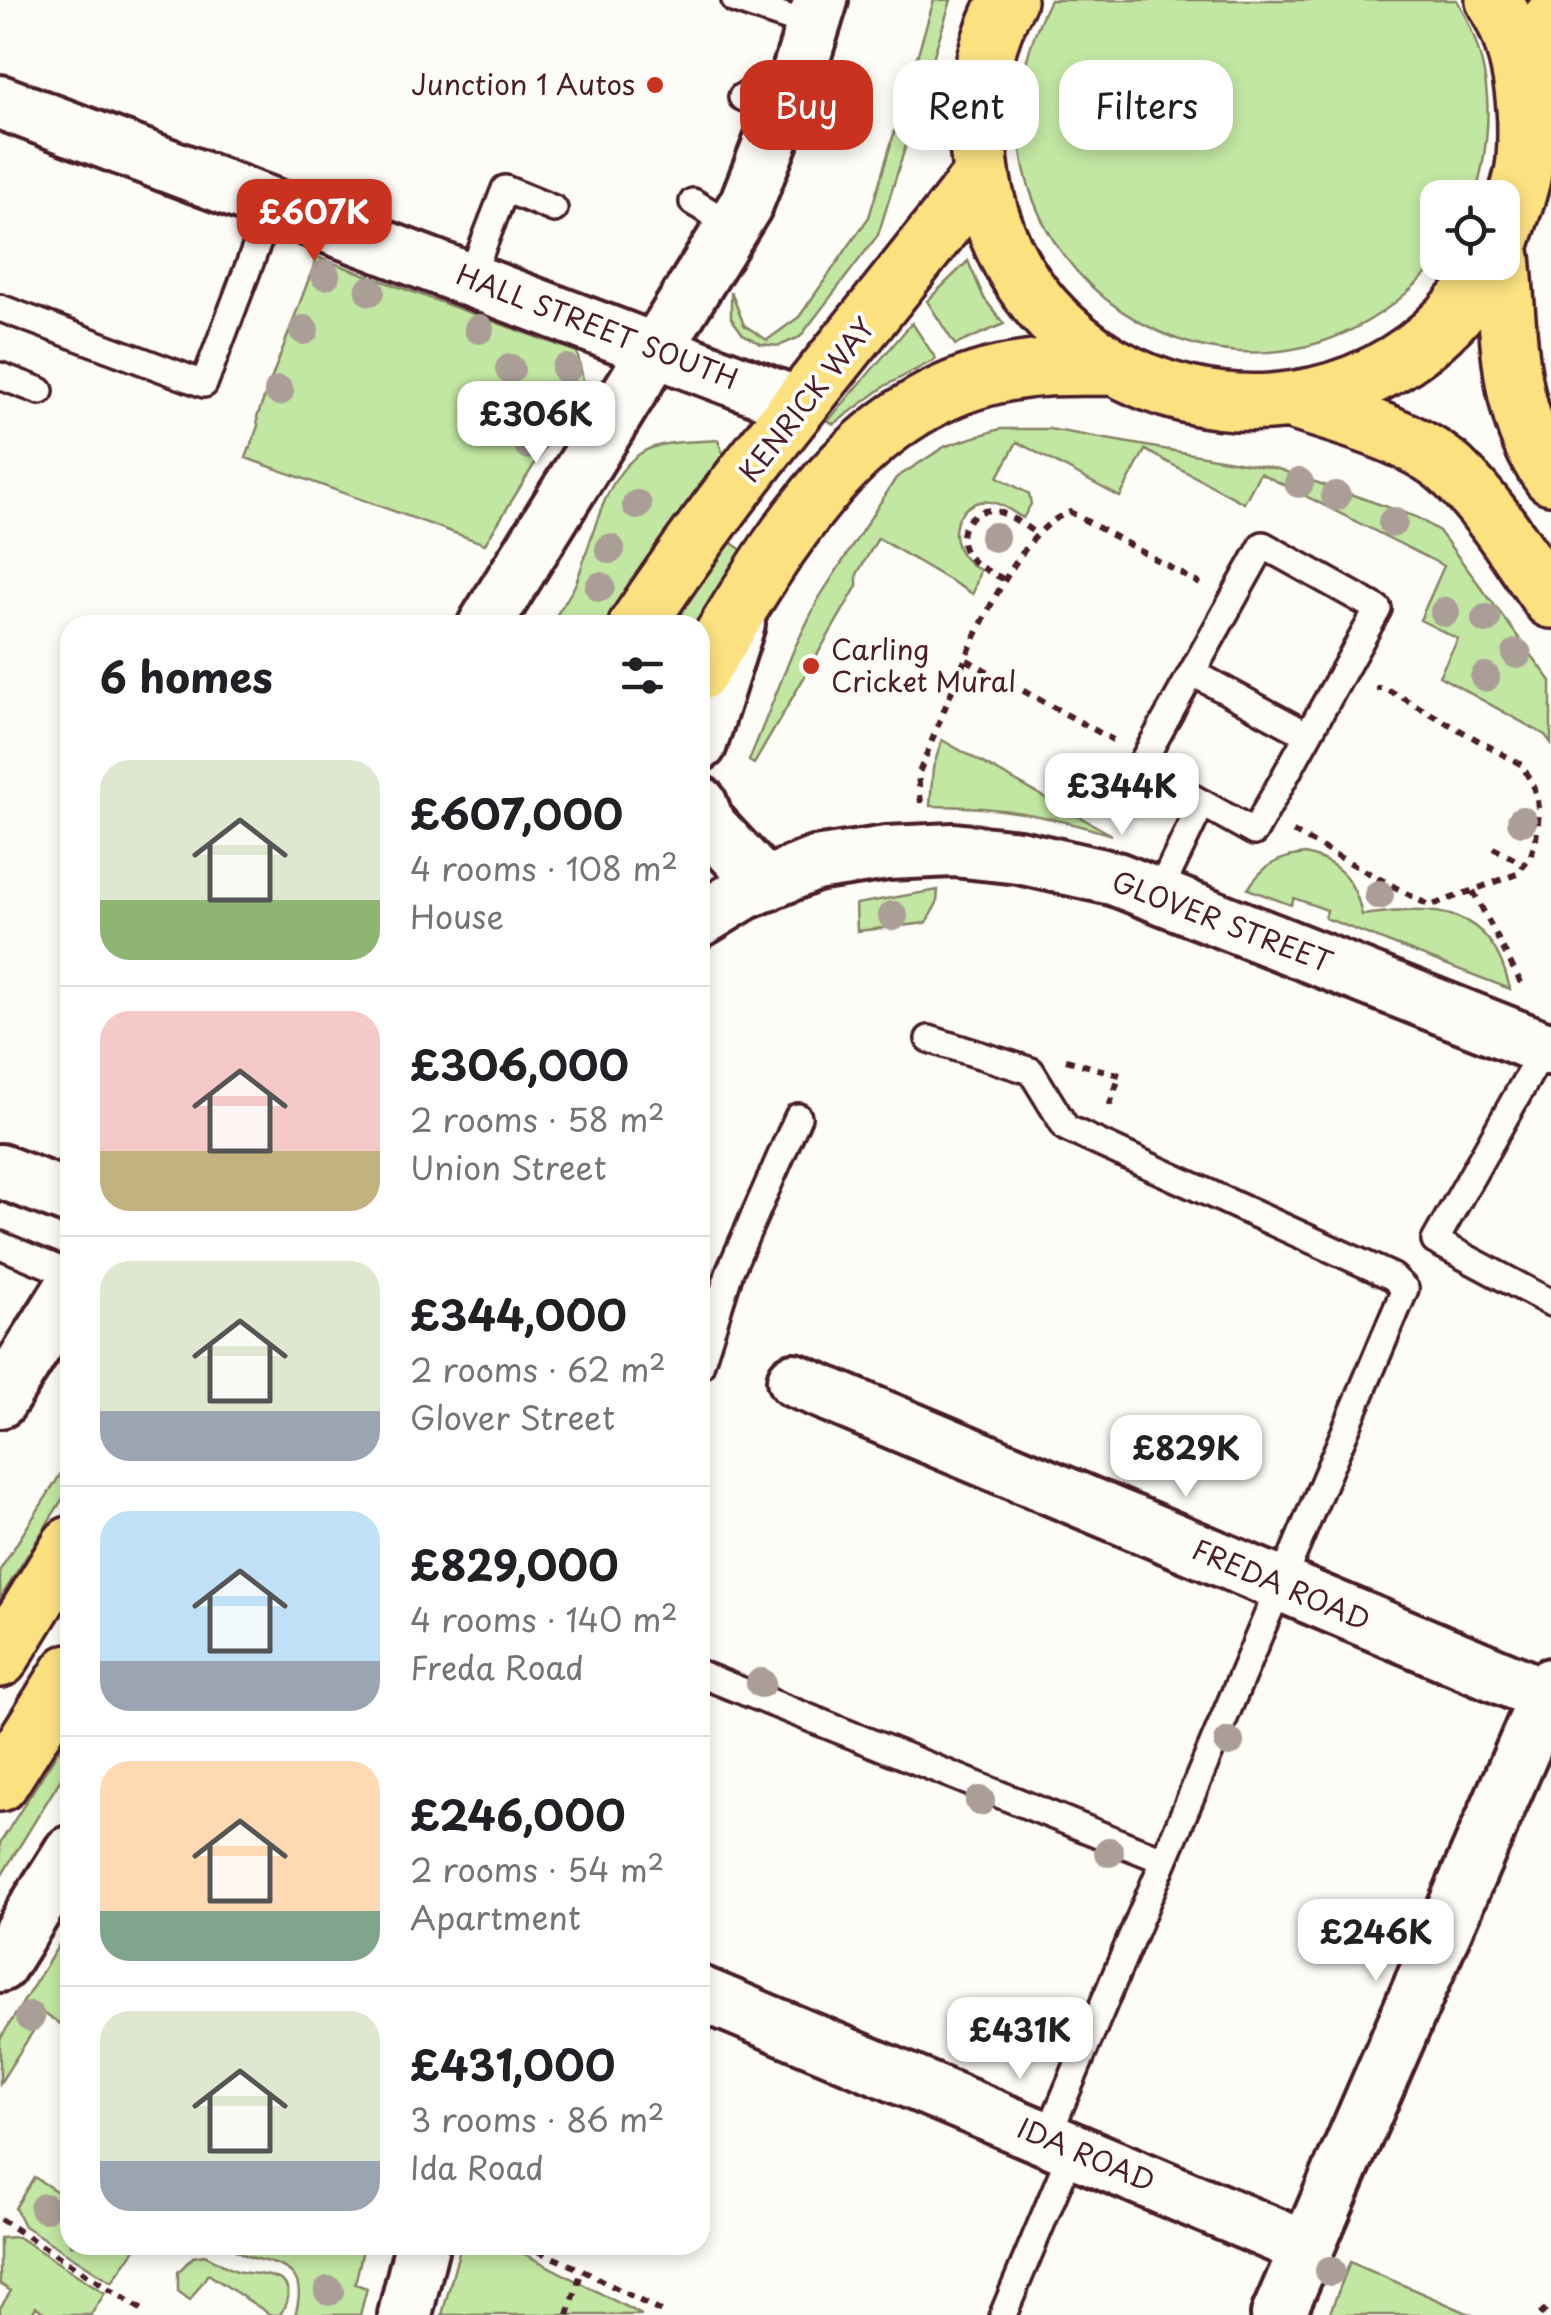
<!DOCTYPE html>
<meta charset="utf-8">
<style>
:root{--surface:#fff;--page:#f6f6f6;--text:#202124;--muted:#757577;--line:#e0e0e0;--accent:#c8321e}
body{margin:0;font-family:"Playpen Sans",sans-serif;background:var(--page);color:var(--text);height:100vh;display:flex;flex-direction:column;font-size:38px;white-space:nowrap}
*{box-sizing:border-box;margin:0}
p{font-size:32px;color:var(--muted)}
.icon{flex:none;width:55px;height:55px;fill:none;stroke:currentColor;stroke-width:2;stroke-linecap:round;stroke-linejoin:round}
.map{position:relative;flex:1;overflow:hidden}
.drawer{position:absolute;left:60px;top:615px;width:650px;height:1640px;display:flex;flex-direction:column;background:var(--surface);border-radius:30px;box-shadow:0 5px 15px #0003}
.drawer>*{flex:none}
.hud{position:absolute;left:740px;top:60px;width:660px;height:90px;display:flex;gap:20px}
.fabs{position:absolute;left:1420px;top:180px;display:grid;gap:20px}
.fabs a{display:grid;place-items:center;width:100px;height:100px;border-radius:20px;background:var(--surface);box-shadow:0 5px 15px #0003;font-size:50px}
.price{position:absolute;translate:-50% -85px;padding:0 22px;border-radius:20px;background:#fff;color:#222;font-size:32px;line-height:65px;filter:drop-shadow(0 2px 5px #0008)}
.price::after{content:'';position:absolute;left:50%;top:60px;width:30px;height:22px;margin-left:-15px;background:inherit;clip-path:polygon(0 0,100% 0,50% 100%)}
.price.on{background:var(--accent);color:#fff}
ul{padding:0;list-style:none}
li{display:flex;align-items:center;gap:30px;height:250px;padding:0 40px}
li+li{border-top:2px solid var(--line)}
li span{display:grid;place-items:center;flex:none;width:280px;height:200px;border-radius:30px;color:#555}
li>.icon{margin-inline-start:auto}
span .icon{width:120px;height:120px;fill:#fffc;stroke-width:1}
li b{font-size:42px}
h2{display:flex;justify-content:space-between;align-items:center;height:120px;padding:0 40px;font-size:42px}
.tag{padding:0 35px;border-radius:30px;background:var(--surface);box-shadow:0 5px 15px #0003;font-size:35px;line-height:90px}
.tag.on{background:var(--accent);color:#fff}
.map>svg:first-child{display:block}
.green{fill:#c2e7a2;stroke:#868366;stroke-width:2.5}
.lines{fill:none;stroke-linecap:round;stroke-linejoin:round}
.service-casing{stroke:#4a1f2b;stroke-width:32}
.minor-casing{stroke:#4a1f2b;stroke-width:60}
.primary-casing{stroke:#4a1f2b;stroke-width:62}
.path{stroke:#4a1f2b;stroke-width:6;stroke-dasharray:8 8;stroke-linecap:butt}
.service{stroke:#fdfcf7;stroke-width:25}
.minor{stroke:#fdfcf7;stroke-width:52}
.primary{stroke:#fbe180;stroke-width:55}
.tree{fill:#ab9e97}
.poi-dot{fill:#c8321e;stroke:#fdfcf7;stroke-width:4}
.labels{text-anchor:middle;stroke-width:8;stroke-linejoin:round;paint-order:stroke}
.poi-label{font-size:28px;fill:#4a1f2b;stroke:#fdfcf7;text-anchor:end}
.street-label{font-size:28px;fill:#4a1f2b;stroke:#fdfcf7}
</style>
<div class="map">
<svg width="1551" height="2315" viewBox="0 0 1551 2315">
<rect width="100%" height="100%" fill="#fdfcf7"/>
<filter id="ink" filterUnits="userSpaceOnUse"><feTurbulence type="fractalNoise" baseFrequency=".01" numOctaves="2"/><feDisplacementMap in="SourceGraphic" scale="20" xChannelSelector="R" yChannelSelector="G"/><feConvolveMatrix kernelMatrix="1 2 1 2 8 2 1 2 1" color-interpolation-filters="sRGB"/></filter>
<g filter="url(#ink)">
<path class="green" d="M934,0H951L878,235L800,337L779,346L761,344L743,334L731,318V292L744,325L767,340L799,317L869,217Z
M1050,0H1457C1494,67 1494,126 1475,197L1438,198L1437,262C1248,484 916,259 1050,0Z
M317,257L577,352L584,384L485,544L246,458L258,426L257,417Z
M968,261L984,298L1004,324L955,345L927,301Z
M912,323L936,359L885,386L834,424L828,421Z
M1000,429H1049L1278,469L1416,517L1439,531L1551,681V743L1545,735L1439,676L1458,639L1420,620L1444,566L1260,473L1244,503L1145,450L1120,497L1017,442L998,477L1029,494L1031,504L1023,518C1014,513 1004,505 995,503C956,492 936,547 980,570L973,594L878,538L857,574V586L754,764L749,761L794,649L819,598L896,478L946,446Z
M718,440L723,454L606,625H550C558,612 568,599 575,585C592,545 601,479 641,453C661,440 695,442 718,440Z
M729,541L743,551L695,625H670Z
M942,740L1112,835C1045,815 1001,806 930,806L933,768Z
M1305,854C1340,862 1355,881 1362,915C1436,906 1490,904 1510,989L1325,918L1327,910L1294,898L1291,905L1248,889C1262,866 1278,857 1305,854Z
M938,890L937,903L926,923L857,931L856,904Z
M70,1459V1487L0,1599V1570Z
M70,1732V1764L0,1878V1843Z
M70,1927V2030L44,2014L0,2083V2039Z
M34,2177L67,2198L70,2195V2245H134L135,2249L112,2282L24,2226L15,2208Z
M18,2237L105,2293L91,2315H48L36,2307L31,2315H0V2308L11,2291L0,2284V2238Z
M230,2245H364L355,2284L367,2288L360,2315H295C315,2250 253,2271 230,2245Z
M461,2245L511,2247L642,2315H442Z
M204,2255C217,2260 228,2270 241,2272C268,2276 304,2274 280,2315H271L208,2274L190,2300L178,2291V2272L193,2257Z
M1350,2262L1472,2315H1329Z"/>
<g class="lines">
<g class="service-casing">
<path id="service" d="M735,0L813,26
M742,97L782,115
M693,202L733,226
M470,279L505,189L554,209
M0,308L204,384L272,205
M0,376L40,391
M1263,545L1378,609L1254,832L1139,768Z
M1193,673L1308,735
M1157,897L1202,803
M929,1039L1031,1071L1066,1128L1393,1277L1405,1289L1047,2138
M1544,1048L1435,1241L1551,1303
M0,1245L70,1274
M700,1366L730,1271L798,1117
M700,1674L1163,1860
M1003,2315L1073,2148"/>
</g>
<g class="minor-casing">
<path id="minor" d="M0,102L800,405
M485,625L746,204L800,68L821,0
M700,744L738,624
M700,803L708,824L765,885
M700,920L744,893L815,864L887,853L954,850L1019,857L1116,879L1544,1048H1551
M0,1171L70,1198
M794,1380L1546,1696
M0,1401L70,1290
M0,1965L70,1853
M700,1993L1306,2248
M405,2315L422,2245
M1278,2315L1551,1685"/>
</g>
<g class="primary-casing">
<path id="primary" d="M1008,0C984,43 976,91 978,139C989,417 1354,502 1492,262
M1494,0C1521,45 1529,107 1525,159C1523,186 1510,215 1502,241
M1525,97L1551,19
M1502,257C1510,330 1505,413 1551,476
M1294,402C1341,417 1414,436 1451,470C1490,507 1520,557 1551,600
M637,625C740,469 866,327 979,178
M700,672C780,544 858,391 1026,370C1054,366 1083,368 1111,367
M0,1659L70,1545
M0,1783L70,1672"/>
</g>
<path class="path" d="M1003,579C991,572 972,565 965,551C954,531 973,506 996,511C1011,515 1026,527 1038,535
M967,660L1113,740
M921,803L918,775C945,712 1005,532 1070,512L1200,584
M1293,832L1430,906L1517,874L1530,858L1536,839L1539,813L1535,789L1522,765L1385,688H1376
M1493,848L1525,865
M1473,891L1521,983
M1066,1060L1120,1075L1108,1110
M0,2219L144,2311
M524,2245L582,2270L667,2315
M568,2315L582,2270
M1540,2315L1551,2305"/>
<use href="#service" class="service"/>
<use href="#minor" class="minor"/>
<use href="#primary" class="primary"/>
</g>
<g class="tree">
<circle cx="325" cy="275" r="15"/>
<circle cx="370" cy="291" r="15"/>
<circle cx="479" cy="329" r="15"/>
<circle cx="304" cy="330" r="15"/>
<circle cx="510" cy="369" r="15"/>
<circle cx="566" cy="369" r="15"/>
<circle cx="279" cy="391" r="15"/>
<circle cx="553" cy="406" r="15"/>
<circle cx="529" cy="445" r="15"/>
<circle cx="1299" cy="483" r="15"/>
<circle cx="1336" cy="496" r="15"/>
<circle cx="637" cy="505" r="15"/>
<circle cx="1393" cy="522" r="15"/>
<circle cx="994" cy="537" r="15"/>
<circle cx="610" cy="549" r="15"/>
<circle cx="600" cy="587" r="15"/>
<circle cx="1445" cy="612" r="15"/>
<circle cx="1486" cy="619" r="15"/>
<circle cx="1517" cy="654" r="15"/>
<circle cx="1485" cy="677" r="15"/>
<circle cx="1522" cy="821" r="15"/>
<circle cx="1379" cy="895" r="15"/>
<circle cx="893" cy="916" r="15"/>
<circle cx="761" cy="1683" r="15"/>
<circle cx="1229" cy="1742" r="15"/>
<circle cx="980" cy="1801" r="15"/>
<circle cx="1109" cy="1852" r="15"/>
<circle cx="30" cy="2017" r="15"/>
<circle cx="44" cy="2208" r="15"/>
<circle cx="1330" cy="2271" r="15"/>
<circle cx="329" cy="2291" r="15"/>
</g>
</g>
<g class="poi-dot">
<circle cx="655" cy="85" r="10"/>
<circle cx="811" cy="666" r="10"/>
</g>
<g class="labels">
<g class="poi-label">
<text x="635" y="95">Junction 1 Autos</text>
<text x="831" y="660" text-anchor="start">Carling<tspan x="831" dy="32">Cricket Mural</tspan></text>
</g>
<g class="street-label">
<text transform="translate(597 327) rotate(21)" y="10">HALL STREET SOUTH</text>
<text transform="translate(807 400) rotate(-52)" y="10">KENRICK WAY</text>
<text transform="translate(1222 922) rotate(21)" y="10">GLOVER STREET</text>
<text transform="translate(1281 1585) rotate(23)" y="10">FREDA ROAD</text>
<text transform="translate(1086 2155) rotate(23)" y="10">IDA ROAD</text>
</g>
</g>
</svg>
<div class="fabs">
<a><svg class="icon" aria-label="locate" viewBox="0 0 24 24"><circle cx="12" cy="12" r="6"/><path d="M12 2v4M12 18v4M2 12h4M18 12h4"/></svg></a>
</div>
<b class="price on" style="left:314px;top:264px">£607K</b>
<b class="price" style="left:536px;top:466px">£306K</b>
<b class="price" style="left:1122px;top:838px">£344K</b>
<b class="price" style="left:1186px;top:1500px">£829K</b>
<b class="price" style="left:1376px;top:1984px">£246K</b>
<b class="price" style="left:1020px;top:2082px">£431K</b>
<div class="hud">
<a class="tag on">Buy</a>
<a class="tag">Rent</a>
<a class="tag">Filters</a>
</div>
<section class="drawer">
<h2>6 homes<svg class="icon" aria-label="filters" viewBox="0 0 24 24"><path d="M4 7h16M4 17h16"/><circle cx="9" cy="7" r="2"/><circle cx="15" cy="17" r="2"/></svg></h2>
<ul>
<li><span style="background:linear-gradient(#dfe7d0 70%,#8fb573 0)"><svg class="icon" aria-label="home" viewBox="0 0 24 24"><path d="M3 11l9-7 9 7M6 9v11h12V9"/></svg></span><div><b>£607,000</b><p>4 rooms · 108 m²</p><p>House</p></div></li>
<li><span style="background:linear-gradient(#f6c9c9 70%,#c2b280 0)"><svg class="icon" aria-label="home" viewBox="0 0 24 24"><path d="M3 11l9-7 9 7M6 9v11h12V9"/></svg></span><div><b>£306,000</b><p>2 rooms · 58 m²</p><p>Union Street</p></div></li>
<li><span style="background:linear-gradient(#dfe7d0 75%,#9aa5b1 0)"><svg class="icon" aria-label="home" viewBox="0 0 24 24"><path d="M3 11l9-7 9 7M6 9v11h12V9"/></svg></span><div><b>£344,000</b><p>2 rooms · 62 m²</p><p>Glover Street</p></div></li>
<li><span style="background:linear-gradient(#bfe0f5 75%,#9aa5b1 0)"><svg class="icon" aria-label="home" viewBox="0 0 24 24"><path d="M3 11l9-7 9 7M6 9v11h12V9"/></svg></span><div><b>£829,000</b><p>4 rooms · 140 m²</p><p>Freda Road</p></div></li>
<li><span style="background:linear-gradient(#ffd9b3 75%,#7fa58c 0)"><svg class="icon" aria-label="home" viewBox="0 0 24 24"><path d="M3 11l9-7 9 7M6 9v11h12V9"/></svg></span><div><b>£246,000</b><p>2 rooms · 54 m²</p><p>Apartment</p></div></li>
<li><span style="background:linear-gradient(#dfe7d0 75%,#9aa5b1 0)"><svg class="icon" aria-label="home" viewBox="0 0 24 24"><path d="M3 11l9-7 9 7M6 9v11h12V9"/></svg></span><div><b>£431,000</b><p>3 rooms · 86 m²</p><p>Ida Road</p></div></li>
</ul>
</section>
</div>
